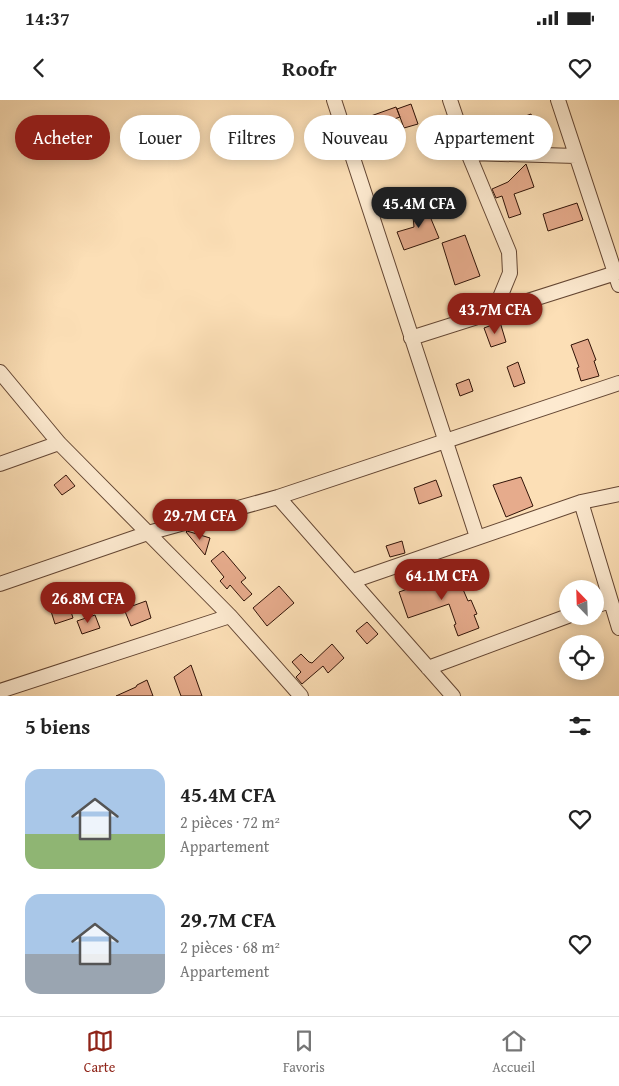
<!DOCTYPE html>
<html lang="fr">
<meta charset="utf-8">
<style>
:root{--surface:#fff;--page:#f6f6f6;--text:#222;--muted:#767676;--line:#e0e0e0;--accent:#8f2418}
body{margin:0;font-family:"Gentium Book Plus",serif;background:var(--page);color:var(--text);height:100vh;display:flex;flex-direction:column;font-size:19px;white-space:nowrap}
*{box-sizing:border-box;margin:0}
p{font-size:16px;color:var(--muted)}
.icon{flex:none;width:28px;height:28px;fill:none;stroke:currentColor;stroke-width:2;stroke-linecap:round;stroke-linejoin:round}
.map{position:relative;height:596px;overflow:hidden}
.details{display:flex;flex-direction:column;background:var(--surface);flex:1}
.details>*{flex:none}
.banner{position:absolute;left:15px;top:15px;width:590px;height:45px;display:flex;gap:10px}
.needle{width:32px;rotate:337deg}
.tools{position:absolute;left:559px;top:480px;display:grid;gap:10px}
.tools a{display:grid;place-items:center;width:45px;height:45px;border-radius:50%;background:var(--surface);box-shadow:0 2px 12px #0003;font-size:25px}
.price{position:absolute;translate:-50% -42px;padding:0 11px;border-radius:18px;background:var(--accent);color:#fff;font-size:16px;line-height:32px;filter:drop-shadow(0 1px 2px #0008)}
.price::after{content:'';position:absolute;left:50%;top:30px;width:15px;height:11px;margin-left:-8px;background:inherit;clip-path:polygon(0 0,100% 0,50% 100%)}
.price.on{background:#222;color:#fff}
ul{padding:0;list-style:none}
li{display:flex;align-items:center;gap:15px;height:125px;padding:0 25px}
li span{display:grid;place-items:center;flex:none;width:140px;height:100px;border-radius:15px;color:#555}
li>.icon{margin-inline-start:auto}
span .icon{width:60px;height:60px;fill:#fffc;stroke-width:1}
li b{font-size:21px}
h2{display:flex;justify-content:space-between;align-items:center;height:60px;padding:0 25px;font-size:21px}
.chip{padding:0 18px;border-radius:22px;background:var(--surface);box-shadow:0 2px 12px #0003;font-size:18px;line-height:45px}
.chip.on{background:var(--accent);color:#fff}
.status{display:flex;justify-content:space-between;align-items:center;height:35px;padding:0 25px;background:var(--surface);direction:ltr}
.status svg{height:14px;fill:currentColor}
header{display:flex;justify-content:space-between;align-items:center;height:65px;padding:0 25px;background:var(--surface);font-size:22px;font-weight:700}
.tab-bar{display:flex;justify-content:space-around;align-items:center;height:70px;border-top:1px solid var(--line);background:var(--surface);font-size:14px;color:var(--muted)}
.tab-bar a{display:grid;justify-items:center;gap:2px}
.tab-bar .on{color:var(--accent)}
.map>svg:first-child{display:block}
.building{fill:#e6ab8c;stroke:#311307}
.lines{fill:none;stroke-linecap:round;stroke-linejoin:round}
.minor-casing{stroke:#644633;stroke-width:16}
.minor{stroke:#fdead0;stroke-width:14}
</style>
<div class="status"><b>14:37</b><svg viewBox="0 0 49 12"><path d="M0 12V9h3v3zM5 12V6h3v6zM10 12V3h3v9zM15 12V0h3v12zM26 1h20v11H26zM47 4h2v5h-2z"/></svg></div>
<header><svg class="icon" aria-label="back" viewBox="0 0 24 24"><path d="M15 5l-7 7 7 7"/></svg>Roofr<svg class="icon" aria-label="heart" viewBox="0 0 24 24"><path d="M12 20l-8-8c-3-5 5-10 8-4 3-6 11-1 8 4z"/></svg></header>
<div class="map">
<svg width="619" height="596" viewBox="0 0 619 596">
<rect width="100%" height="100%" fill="#fcdfb6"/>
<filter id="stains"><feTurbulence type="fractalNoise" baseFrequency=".004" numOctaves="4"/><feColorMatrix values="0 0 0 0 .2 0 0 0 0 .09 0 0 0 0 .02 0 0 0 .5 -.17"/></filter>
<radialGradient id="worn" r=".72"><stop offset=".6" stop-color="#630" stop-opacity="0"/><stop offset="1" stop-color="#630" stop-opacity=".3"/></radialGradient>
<path class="building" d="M411,4L418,24L404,28L397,9Z
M396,7L400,17L371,27L368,17Z
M531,14L538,35L519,41L512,21Z
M526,64L534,87L514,94L521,114L509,118L502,96L496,98L492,89L508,82Z
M424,102L439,138L404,150L397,132L414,127L412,105Z
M577,103L583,120L548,131L543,114Z
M465,135L480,176L455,185L442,143Z
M500,222L506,242L491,247L484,228Z
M588,239L596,260L594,261L599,276L581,281L577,268L579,267L571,245Z
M518,262L525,283L514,287L507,267Z
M469,279L473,291L460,296L456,284Z
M66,375L75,386L62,395L54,385Z
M521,377L533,406L506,417L493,385Z
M436,380L442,396L419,404L414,388Z
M187,431L210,438L205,455L186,432Z
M402,441L405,453L390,457L386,446Z
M223,451L246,478L241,482L252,494L244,501L230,485L227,489L220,481L224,477L211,461Z
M453,466L468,501L471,500L477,514L474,515L479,528L458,536L454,525L456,524L449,504L408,518L399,492L445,476L443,471Z
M279,486L294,503L267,526L253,508Z
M146,501L151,518L131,526L124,509Z
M68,502L73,518L55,524L50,508Z
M95,515L100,528L82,534L77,521Z
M367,522L378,534L367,544L356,531Z
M332,544L344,558L328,573L323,566L302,584L296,577L301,572L292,562L301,554L309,562L312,563Z
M191,565L202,596H181L174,577Z
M147,580L153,596H116L136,587L137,585Z"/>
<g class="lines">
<g class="minor-casing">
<path id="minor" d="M334,0L477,437
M450,0L468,53L509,152L510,173L494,212
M558,0L619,185
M468,53L576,56
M411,238L619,172
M0,272L59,343L230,516L301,596
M0,364L59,343
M278,397L453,596
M581,402L619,528
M353,481L581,402L619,394
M0,484L148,433L278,397L619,283
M595,506L610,501
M428,568L568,516
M0,591L230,516"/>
</g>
<use href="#minor" class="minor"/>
</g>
<rect width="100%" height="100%" filter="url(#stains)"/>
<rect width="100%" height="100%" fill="url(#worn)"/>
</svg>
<div class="tools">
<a><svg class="needle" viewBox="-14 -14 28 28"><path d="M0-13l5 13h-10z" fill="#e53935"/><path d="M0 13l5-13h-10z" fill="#767676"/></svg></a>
<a><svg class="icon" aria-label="locate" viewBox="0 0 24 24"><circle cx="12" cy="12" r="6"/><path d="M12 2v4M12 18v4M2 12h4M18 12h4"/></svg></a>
</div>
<b class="price on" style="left:419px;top:129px">45.4M CFA</b>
<b class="price" style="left:495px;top:235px">43.7M CFA</b>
<b class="price" style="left:200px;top:441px">29.7M CFA</b>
<b class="price" style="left:442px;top:501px">64.1M CFA</b>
<b class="price" style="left:88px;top:524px">26.8M CFA</b>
<div class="banner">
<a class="chip on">Acheter</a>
<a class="chip">Louer</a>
<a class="chip">Filtres</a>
<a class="chip">Nouveau</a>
<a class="chip">Appartement</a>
</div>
</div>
<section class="details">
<h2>5 biens<svg class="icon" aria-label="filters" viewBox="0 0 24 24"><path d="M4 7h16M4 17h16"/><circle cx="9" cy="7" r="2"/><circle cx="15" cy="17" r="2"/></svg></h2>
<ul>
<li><span style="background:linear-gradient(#a9c7e8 65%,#8fb573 0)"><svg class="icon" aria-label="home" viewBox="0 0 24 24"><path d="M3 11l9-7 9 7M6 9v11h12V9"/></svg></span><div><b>45.4M CFA</b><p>2 pièces · 72 m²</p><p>Appartement</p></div><svg class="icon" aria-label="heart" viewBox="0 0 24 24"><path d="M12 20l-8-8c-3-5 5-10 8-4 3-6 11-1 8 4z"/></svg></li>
<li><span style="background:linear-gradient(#a9c7e8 60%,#9aa5b1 0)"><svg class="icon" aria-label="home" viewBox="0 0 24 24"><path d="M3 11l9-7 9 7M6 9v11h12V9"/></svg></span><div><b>29.7M CFA</b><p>2 pièces · 68 m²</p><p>Appartement</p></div><svg class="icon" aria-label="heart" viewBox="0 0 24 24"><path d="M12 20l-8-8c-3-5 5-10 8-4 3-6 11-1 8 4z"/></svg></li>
</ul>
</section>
<nav class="tab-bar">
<a class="on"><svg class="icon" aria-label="map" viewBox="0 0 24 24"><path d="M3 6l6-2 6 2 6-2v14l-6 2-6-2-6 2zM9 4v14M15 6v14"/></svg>Carte</a>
<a><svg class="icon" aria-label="saved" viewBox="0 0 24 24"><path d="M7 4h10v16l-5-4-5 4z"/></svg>Favoris</a>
<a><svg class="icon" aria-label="home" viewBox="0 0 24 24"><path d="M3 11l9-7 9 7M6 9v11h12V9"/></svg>Accueil</a>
</nav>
